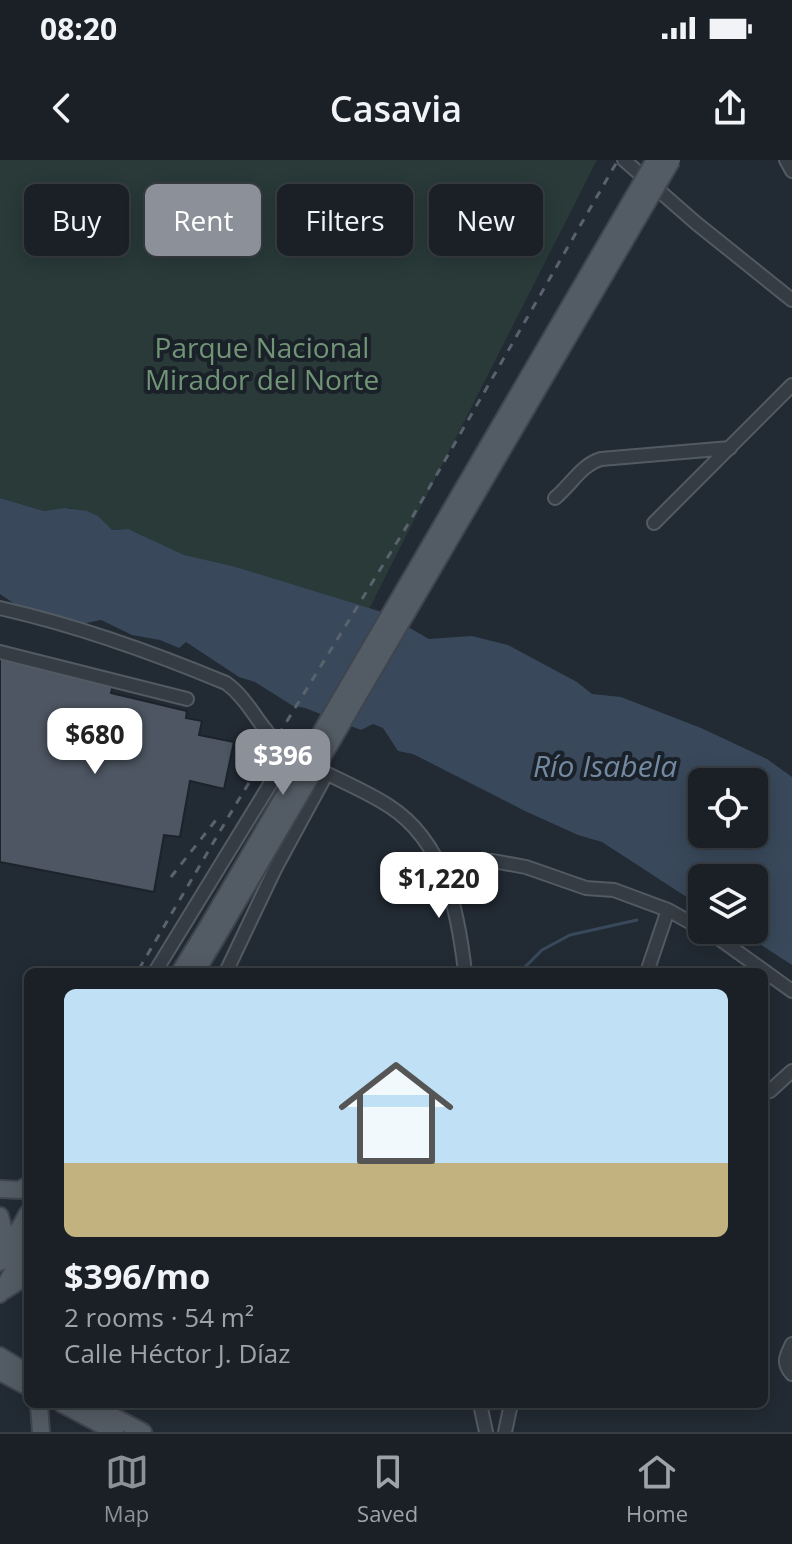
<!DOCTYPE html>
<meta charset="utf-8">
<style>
:root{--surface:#1a2026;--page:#272d32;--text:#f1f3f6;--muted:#9fa3a7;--line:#383e43;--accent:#8c9099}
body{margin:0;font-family:"Open Sans",sans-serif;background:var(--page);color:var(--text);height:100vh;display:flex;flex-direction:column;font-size:30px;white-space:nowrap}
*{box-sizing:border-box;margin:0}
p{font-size:26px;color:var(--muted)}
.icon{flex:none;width:44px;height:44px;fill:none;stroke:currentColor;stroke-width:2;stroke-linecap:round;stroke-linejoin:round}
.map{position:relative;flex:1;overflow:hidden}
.drawer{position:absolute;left:24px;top:808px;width:744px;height:440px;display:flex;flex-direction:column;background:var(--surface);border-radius:12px;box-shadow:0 4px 20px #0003,0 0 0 2px var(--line)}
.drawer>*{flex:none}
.hud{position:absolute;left:24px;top:24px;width:744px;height:72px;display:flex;gap:16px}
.buttons{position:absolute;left:688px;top:608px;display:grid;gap:16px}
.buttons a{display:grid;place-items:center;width:80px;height:80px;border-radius:12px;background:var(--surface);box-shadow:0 4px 20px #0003,0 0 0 2px var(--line);font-size:40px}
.price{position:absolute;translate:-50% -68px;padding:0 18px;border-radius:16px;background:#fff;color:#222;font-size:26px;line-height:52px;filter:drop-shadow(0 2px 4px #0008)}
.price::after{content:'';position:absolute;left:50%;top:48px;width:24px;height:18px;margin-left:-12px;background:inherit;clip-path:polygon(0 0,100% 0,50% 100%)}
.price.current{background:var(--accent);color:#fff}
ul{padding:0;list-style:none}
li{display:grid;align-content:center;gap:16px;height:424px;padding:0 40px}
li span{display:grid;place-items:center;height:248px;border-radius:12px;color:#555}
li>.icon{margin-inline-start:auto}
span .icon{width:144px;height:144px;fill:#fffc;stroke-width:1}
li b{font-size:34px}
.chip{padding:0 28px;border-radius:12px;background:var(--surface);box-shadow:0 4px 20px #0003,0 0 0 2px var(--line);font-size:28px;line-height:72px}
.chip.current{background:var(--accent);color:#fff}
.status{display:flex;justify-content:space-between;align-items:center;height:56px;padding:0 40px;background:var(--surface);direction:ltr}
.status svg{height:22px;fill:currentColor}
header{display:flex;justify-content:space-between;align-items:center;height:104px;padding:0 40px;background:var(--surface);font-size:36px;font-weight:600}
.tab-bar{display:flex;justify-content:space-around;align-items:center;height:112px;border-top:2px solid var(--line);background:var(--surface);font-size:22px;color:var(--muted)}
.tab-bar a{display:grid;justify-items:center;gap:4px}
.tab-bar .current{color:var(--accent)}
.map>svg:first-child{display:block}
.green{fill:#293a39}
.water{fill:#39495b;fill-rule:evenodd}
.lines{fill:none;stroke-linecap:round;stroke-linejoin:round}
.stream{stroke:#39495b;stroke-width:3}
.building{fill:#4d5662;stroke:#1c232b;stroke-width:2}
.minor-casing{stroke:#525a62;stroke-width:16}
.major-casing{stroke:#3e454e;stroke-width:20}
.minor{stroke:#353c44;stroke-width:12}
.major{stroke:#535b64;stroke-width:16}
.rail{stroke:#59626d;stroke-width:3;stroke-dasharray:8 8;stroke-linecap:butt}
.major-bridge-casing{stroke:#3e454e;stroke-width:20;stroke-linecap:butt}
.major-bridge{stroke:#535b64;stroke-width:16}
.labels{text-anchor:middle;stroke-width:8;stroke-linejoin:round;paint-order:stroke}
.park-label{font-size:28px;fill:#719477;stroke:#1a2129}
.water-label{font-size:30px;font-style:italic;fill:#7389a1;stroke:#1a2129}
</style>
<div class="status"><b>08:20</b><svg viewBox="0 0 49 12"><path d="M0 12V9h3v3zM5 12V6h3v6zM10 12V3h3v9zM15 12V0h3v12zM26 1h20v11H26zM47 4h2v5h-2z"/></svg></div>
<header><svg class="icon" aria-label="back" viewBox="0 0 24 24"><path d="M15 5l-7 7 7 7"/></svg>Casavia<svg class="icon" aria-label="share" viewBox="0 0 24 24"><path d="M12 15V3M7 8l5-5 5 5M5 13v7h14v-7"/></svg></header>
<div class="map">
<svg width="792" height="1272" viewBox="0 0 792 1272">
<rect width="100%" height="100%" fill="#222a33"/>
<path class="green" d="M0,0H597L369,449L236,407L210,403L171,391L139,374L126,369L112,370L72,348L44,351L0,338Z"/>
<path class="water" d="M0,338L44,351L65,348L87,351L98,356L112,370L128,369L184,395L236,407L382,452L429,479L472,476L508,485L577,522L592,534L621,537L701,568L767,599L792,617V805L738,770H754V718H702V747L602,682L578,675L525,651L413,594L398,591L383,568L373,564L361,570L305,548L293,546L255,522L239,517L186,482L179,488L160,480L132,475L101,460L76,465L22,449L0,434ZM702,622H754V674H702Z"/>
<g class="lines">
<path class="stream" d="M520,812L542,790L570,775L637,760"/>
</g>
<path class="building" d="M0,499L113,525L111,533L187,551L186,558L202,561L199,575L234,582L224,629L190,621L180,677L164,675L154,732L0,702Z"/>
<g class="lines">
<g class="minor-casing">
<path id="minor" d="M624,0L696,63L792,140
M786,0L792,11
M555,338C571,325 581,305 601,299L730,288
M654,363L792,225
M0,448C79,466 152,492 226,523C250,540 260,570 282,587C315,612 355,624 389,646C445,682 458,751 465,812
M0,492L187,539
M440,701H493L526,707L586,728L614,730L668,750L702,769
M703,770L721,780L792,831
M155,812L272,621L282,599L280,585
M226,812L275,709L326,615
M647,812L668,750
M764,932L770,931L792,911
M792,1184C786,1196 782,1203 792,1214
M480,1244L486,1272
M505,1272L511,1244"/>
</g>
<g class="major-casing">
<path id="major" d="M180,812L207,768
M196,812L218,775
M0,1029L20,1030L28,1025
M0,1056L5,1075L1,1089
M0,1102L28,1053
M5,1130L28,1115
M0,1134L28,1085
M0,1196L28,1213
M0,1212L28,1227
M39,1244L41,1272
M62,1244L115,1272
M89,1244L143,1272"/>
</g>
<use href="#minor" class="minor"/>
<use href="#major" class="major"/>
<path class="rail" d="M171,717L216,660
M139,809L236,644L410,361L618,0"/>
<g class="major-bridge-casing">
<path id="major-bridge" d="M207,768L655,0
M218,775L672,0"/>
</g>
<use href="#major-bridge" class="major-bridge"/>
</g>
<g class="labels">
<g class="park-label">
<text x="262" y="198">Parque Nacional<tspan x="262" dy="32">Mirador del Norte</tspan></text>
</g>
<g class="water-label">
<text x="605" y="617">Río Isabela</text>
</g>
</g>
</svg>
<div class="buttons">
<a><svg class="icon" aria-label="locate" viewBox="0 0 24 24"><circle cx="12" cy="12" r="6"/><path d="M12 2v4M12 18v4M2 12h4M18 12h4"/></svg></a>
<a><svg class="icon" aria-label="layers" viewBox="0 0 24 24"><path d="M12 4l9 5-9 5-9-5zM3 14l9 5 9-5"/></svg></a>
</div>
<b class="price" style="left:95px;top:616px">$680</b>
<b class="price current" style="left:283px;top:637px">$396</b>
<b class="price" style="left:439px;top:760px">$1,220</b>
<div class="hud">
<a class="chip">Buy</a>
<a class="chip current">Rent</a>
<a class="chip">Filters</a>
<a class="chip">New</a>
</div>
<section class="drawer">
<ul>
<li><span style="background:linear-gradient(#bfe0f5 70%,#c2b280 0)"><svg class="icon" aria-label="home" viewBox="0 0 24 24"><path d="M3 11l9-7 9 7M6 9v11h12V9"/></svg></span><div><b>$396/mo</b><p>2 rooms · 54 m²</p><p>Calle Héctor J. Díaz</p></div></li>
</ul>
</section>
</div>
<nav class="tab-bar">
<a class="current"><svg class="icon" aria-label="map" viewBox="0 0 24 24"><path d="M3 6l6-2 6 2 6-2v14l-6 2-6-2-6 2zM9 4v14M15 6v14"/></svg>Map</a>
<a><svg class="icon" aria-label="saved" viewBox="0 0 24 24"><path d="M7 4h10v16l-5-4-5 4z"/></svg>Saved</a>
<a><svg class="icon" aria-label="home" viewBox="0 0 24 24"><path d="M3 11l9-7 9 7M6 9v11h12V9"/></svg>Home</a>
</nav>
